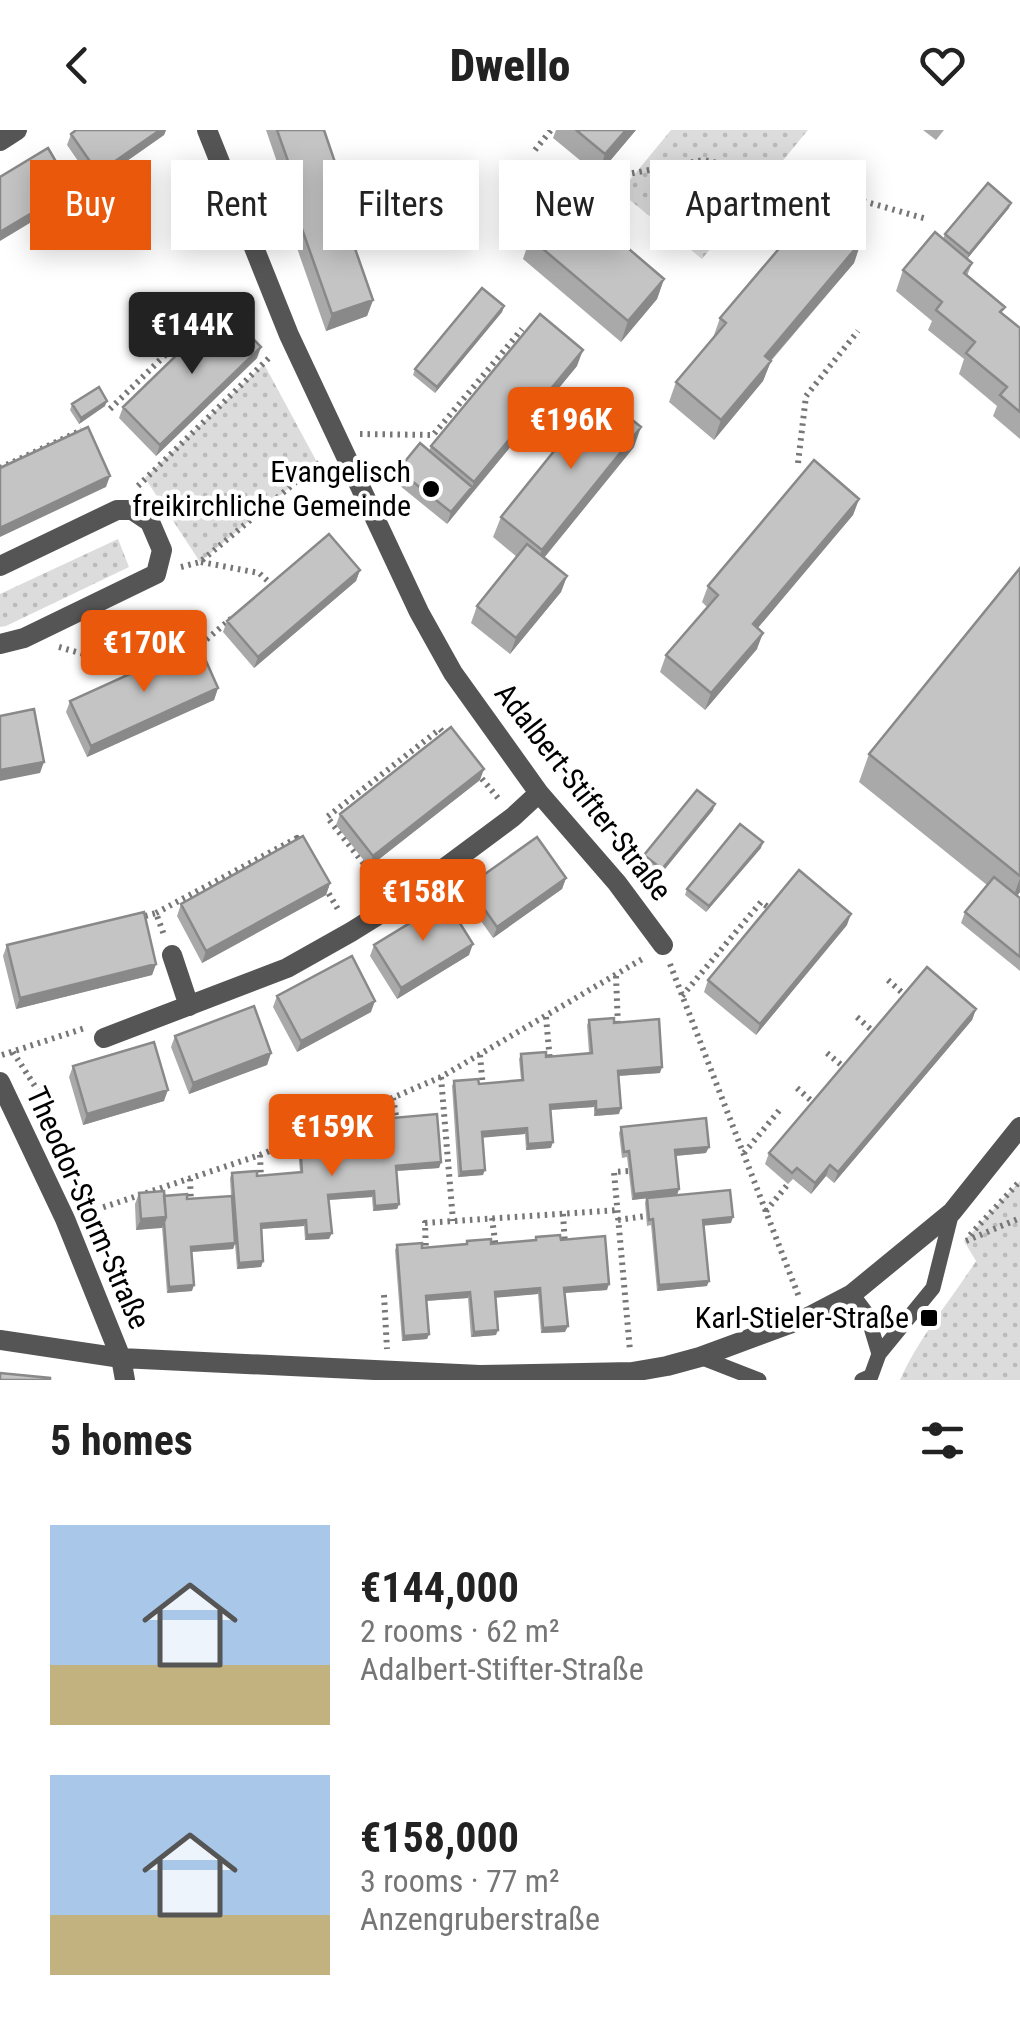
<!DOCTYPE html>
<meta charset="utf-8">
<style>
:root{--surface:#fff;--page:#f6f6f6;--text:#222;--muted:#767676;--accent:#ea580c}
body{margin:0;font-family:"Roboto Condensed",sans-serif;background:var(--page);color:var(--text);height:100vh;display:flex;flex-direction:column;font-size:38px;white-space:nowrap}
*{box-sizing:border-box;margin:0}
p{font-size:32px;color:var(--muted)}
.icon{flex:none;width:55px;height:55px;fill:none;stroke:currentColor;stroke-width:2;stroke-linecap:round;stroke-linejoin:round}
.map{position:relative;height:1250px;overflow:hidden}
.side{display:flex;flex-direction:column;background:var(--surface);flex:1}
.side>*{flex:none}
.hud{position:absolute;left:30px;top:30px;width:960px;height:90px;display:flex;gap:20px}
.price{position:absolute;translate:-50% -85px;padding:0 22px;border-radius:10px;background:var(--accent);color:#fff;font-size:32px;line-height:65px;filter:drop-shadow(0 2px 5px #0008)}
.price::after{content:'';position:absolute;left:50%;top:60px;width:30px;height:22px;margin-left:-15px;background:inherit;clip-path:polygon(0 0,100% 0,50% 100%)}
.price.current{background:#222;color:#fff}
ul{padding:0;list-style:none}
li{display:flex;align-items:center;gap:30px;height:250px;padding:0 50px}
li span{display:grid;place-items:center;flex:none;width:280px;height:200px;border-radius:0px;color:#555}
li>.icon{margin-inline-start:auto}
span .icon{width:120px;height:120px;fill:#fffc;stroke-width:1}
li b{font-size:42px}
h2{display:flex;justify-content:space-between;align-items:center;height:120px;padding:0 50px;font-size:42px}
.chip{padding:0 35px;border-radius:0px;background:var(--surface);box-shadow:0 5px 25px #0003;font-size:35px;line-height:90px}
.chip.current{background:var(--accent);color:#fff}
header{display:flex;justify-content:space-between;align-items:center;height:130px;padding:0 50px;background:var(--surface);font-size:45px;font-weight:800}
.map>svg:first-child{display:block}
.grass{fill:url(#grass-dots)}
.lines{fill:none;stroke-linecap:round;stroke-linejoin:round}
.path{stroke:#777;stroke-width:6;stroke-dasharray:2.5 5;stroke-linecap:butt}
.service{stroke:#555;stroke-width:15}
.minor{stroke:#555;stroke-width:20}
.tertiary{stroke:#555;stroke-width:20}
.wall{fill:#a9a9a9}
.shaded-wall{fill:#898989}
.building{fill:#c4c4c4;stroke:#898989;stroke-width:2.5}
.poi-dot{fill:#000;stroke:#fff;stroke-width:4}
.labels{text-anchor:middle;stroke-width:9;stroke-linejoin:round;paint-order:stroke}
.poi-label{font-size:30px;fill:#000;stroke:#fff;text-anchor:end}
.street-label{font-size:30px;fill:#000;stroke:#fff}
</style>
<header><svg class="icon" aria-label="back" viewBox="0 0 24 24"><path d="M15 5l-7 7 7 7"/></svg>Dwello<svg class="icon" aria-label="heart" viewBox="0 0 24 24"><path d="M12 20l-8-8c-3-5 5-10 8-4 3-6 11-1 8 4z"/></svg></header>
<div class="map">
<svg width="1020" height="1250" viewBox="0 0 1020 1250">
<defs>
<pattern id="grass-dots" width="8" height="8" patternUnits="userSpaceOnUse" patternTransform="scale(2.5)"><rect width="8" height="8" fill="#dcdcdc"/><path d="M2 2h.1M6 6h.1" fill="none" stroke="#bbb" stroke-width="1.8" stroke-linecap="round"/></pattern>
</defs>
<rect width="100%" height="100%" fill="#fff"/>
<path class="grass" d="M671,0H808L702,129L620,62Z
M264,234L318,334L200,432L145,348Z
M118,409L129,437L6,496L0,497V464Z
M1020,1051V1250H900C919,1207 951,1170 976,1131L964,1111Z"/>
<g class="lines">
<path class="path" d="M535,20L551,0
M573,54L704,30L771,45L808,77L852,68L927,89
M781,101L808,77
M110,279L211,180L223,192
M360,304L433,305L522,199
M798,333L806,266L858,201
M0,338L82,300
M138,356L272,225
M201,432L259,443L271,454
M181,437L200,432L321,331
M59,517L122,535L129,550
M195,519L232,488
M477,643L498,668
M325,757L339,781
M382,757L327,687L440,599L447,607
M156,783L297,708L301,716
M138,788L156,783L164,805
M670,834L799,1167
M616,846L618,897
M888,850L907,867
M682,866L761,772L772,780
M546,887L550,931
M857,887L876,904
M13,922L49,978
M827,923L846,939
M2,925L85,898
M480,925L483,958
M441,947L453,1091
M797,958L816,975
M393,968L397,992
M326,997L329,1021
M744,1023L782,977
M260,1025L261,1050
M628,1041L614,1042L630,1221
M190,1049L191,1073
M766,1081L788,1054
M89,1082L260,1025L441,947L644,828
M563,1084L565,1115
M492,1088L496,1119
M618,1090L646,1086
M970,1105L1020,1051
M966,1111L1020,1088
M426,1123L425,1093L618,1080
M384,1165L387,1219"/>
<path class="service" d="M852,1164L867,1184L879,1224
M700,1227L759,1250
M862,1250L871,1246L879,1224L933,1158L952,1082"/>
<path class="minor" d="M207,0L289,205L419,482L453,543L539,663L617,753L663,815
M0,11L17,0
M0,436L117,380H132L150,392L162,420L156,444L24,508L0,514
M172,825L189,876
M104,908L287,838L351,802L396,774L513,687L539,663"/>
<path class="tertiary" d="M0,952L65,1089L121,1228L125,1250
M0,1210L121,1228L480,1245L632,1242L667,1236L700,1227L808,1187L852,1164L952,1082L1020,997"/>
</g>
<path class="wall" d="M76,0H166L164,5L94,54L67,15L71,4Z
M266,0H324L340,47L335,61L373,170L367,186L326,201L284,81L289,67Z
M556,0H636L598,45L553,8Z
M923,0H944L936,10Z
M1009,78L967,129L972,133L967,146L1002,184L1020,198V309L993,286L997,276L959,244L964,229L928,200L932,191L896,161L903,140L943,109L945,104Z
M530,108L664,149L657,169L621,212L523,129Z
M861,112L854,133L771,231L763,251L714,310L669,272L676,252L713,208L720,188Z
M504,176L502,182L435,263L413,245L415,239Z
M257,228L156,326L119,288L123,277Z
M577,236L447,394L394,351L398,340L429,321L431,316Z
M72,274L105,276L79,294L70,280Z
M634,317L544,428L567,446L561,462L510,524L471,493L477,476L517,427L493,407L501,387Z
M859,369L853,385L757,498V519L705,580L660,542L666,525L707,477L702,472L708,456Z
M1020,438V762L1017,766L1020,768V841L961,793L965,782L987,755L859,652L869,624Z
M360,440L356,451L254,538L223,502L227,491Z
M218,558L214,570L87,627L66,582L70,571Z
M480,650L369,737L336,695L340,684Z
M713,680L660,745L642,730L644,725Z
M761,718L706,782L685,765L687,759Z
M566,748L562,759L493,808L464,767L468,756Z
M330,753L326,765L202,833L177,786L181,774Z
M847,795L756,905L704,862L708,850Z
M7,815L156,834L152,845L16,879L3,826Z
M374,815L469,825L397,869L370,826Z
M277,866L371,882L297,922L273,877Z
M976,879L972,890L834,1053L826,1046L811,1064L793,1049L788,1054L765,1034L769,1023Z
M589,890L614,893L660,943L618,946L619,984L594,986V977L550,980L551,1018L526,1020L525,1004L483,1007V1045L458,1047L452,956L454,951L479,954L521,950L519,929L521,924L546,927L589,923L587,895Z
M175,906L271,923L267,935L189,964L171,917Z
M73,936L164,971L83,995L69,947Z
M368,985L393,988L441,1032L439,1038L397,1041L399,1074L397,1079L373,1081L372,1067L329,1070V1109L305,1110L304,1096L261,1099L263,1131L261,1137L237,1139L235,1114L233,1119L191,1122L192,1161L167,1163L162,1097L136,1100L135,1074L139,1063L187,1069L231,1066L230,1048L232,1043L257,1046L300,1042L298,1019L300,1014L325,1017L367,1013L366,991Z
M621,997L706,1023L676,1026L679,1059L677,1065L731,1093L704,1095L707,1156L657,1161L651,1095L647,1096L645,1073L646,1068L632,1070L627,1027L622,1028L619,1003Z
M536,1107L561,1110L607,1160L565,1163V1202L541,1203L538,1164L495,1167L496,1205L471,1207L468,1168L426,1171L429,1204L427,1209L402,1211L395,1120L397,1115L422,1118L466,1114L467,1111L491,1114L534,1111Z"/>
<path class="shaded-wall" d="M160,0H166L164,5L94,54L98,43Z
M626,0H636L598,45L605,24Z
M340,47L334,63L331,50Z
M72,59L68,70L0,111V102Z
M1011,73L1009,78L967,129L969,124Z
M861,112L854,133L757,246L765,226Z
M664,149L657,169L621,212L628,191Z
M373,170L367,186L326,201L332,184Z
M504,176L502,182L435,263L437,257Z
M261,217L257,228L156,326L160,315Z
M583,220L577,236L468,368L474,352Z
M771,231L763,251L714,310L721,290Z
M107,271L105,276L79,294L81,288Z
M641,297L634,317L534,440L542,420Z
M110,346L106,357L0,407V398Z
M472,357L468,368L447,394L451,382Z
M859,369L853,385L747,511L753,494Z
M360,440L356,451L254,538L258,527Z
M567,446L561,462L510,524L516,508Z
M763,503L757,519L705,580L711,563Z
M218,558L214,570L87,627L91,616Z
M44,632L40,643L0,651V640Z
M484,639L480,650L369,737L373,726Z
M715,674L713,680L660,745L662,739Z
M763,712L761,718L706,782L709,776Z
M566,748L562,759L493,808L497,797Z
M1020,748V762L1011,774Z
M330,753L326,765L202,833L206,821Z
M851,784L847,795L756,905L760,894Z
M473,814L469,825L397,869L401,858Z
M156,834L152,845L16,879L20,868Z
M375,871L371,882L297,922L301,911Z
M976,879L972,890L834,1053L838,1042Z
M271,923L267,935L189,964L193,953Z
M662,937L660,943L616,946L618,941Z
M168,960L164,971L83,995L87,984Z
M596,971L594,977L548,980L550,975Z
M621,978L619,984L594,986L596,980Z
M527,998L525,1004L480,1008L482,1002Z
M553,1012L551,1018L526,1020L528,1014Z
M709,1017L706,1023L673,1026L675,1020Z
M441,1032L439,1038L394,1041L396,1036Z
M830,1035L826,1046L811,1064L815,1053Z
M485,1040L483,1045L458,1047L461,1042Z
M679,1059L677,1065L632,1070L634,1064Z
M374,1061L372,1067L326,1070L328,1065Z
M399,1074L397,1079L373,1081L375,1076Z
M166,1087L162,1098L136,1100L141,1089Z
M733,1087L731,1093L701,1096L703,1090Z
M306,1090L304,1096L259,1099L261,1094Z
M332,1103L329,1109L305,1110L307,1105Z
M235,1113L233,1119L189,1122L191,1117Z
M263,1131L261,1137L237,1139L239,1133Z
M709,1151L707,1156L657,1161L659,1155Z
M609,1154L607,1160L562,1163L564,1158Z
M194,1155L192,1161L167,1163L169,1157Z
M540,1158L538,1164L493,1168L495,1162Z
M470,1162L468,1168L424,1171L426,1166Z
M568,1196L565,1202L541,1203L543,1198Z
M498,1200L496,1205L471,1207L474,1202Z
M429,1204L427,1209L402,1211L404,1206Z"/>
<path class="building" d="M76,0H160L98,43L71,4Z
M277,0H324L340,47L331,50L373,170L332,184L290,65L299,62Z
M576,0H626L605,24Z
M48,18L72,59L0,102V47Z
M988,53L1011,73L969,124L945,104Z
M567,66L664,149L628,191L530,108Z
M817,74L861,112L765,226L771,231L721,290L676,252L726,193L720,188Z
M935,102L972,133L964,143L1005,177L1000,182L1020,198V282L1000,265L1007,257L966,223L975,212L936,180L942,172L903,140Z
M482,158L504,176L437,257L415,239Z
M224,179L261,217L160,315L123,277Z
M540,184L583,220L474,352L431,316Z
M99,257L107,271L81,288L72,274Z
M600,264L641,297L542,420L501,387Z
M88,297L110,346L0,398V338Z
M420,313L472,357L451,382L398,340Z
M814,330L859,369L753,494L763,503L711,563L666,525L718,465L708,456Z
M329,404L360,440L258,527L227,491Z
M527,414L567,446L516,508L477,476Z
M1020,438V746L869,624Z
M198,513L218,558L91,616L70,571Z
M34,579L44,632L0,640V586Z
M451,597L484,639L373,726L340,684Z
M697,660L715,674L662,739L644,725Z
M740,694L763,712L709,776L687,759Z
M303,706L330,753L206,821L181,774Z
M537,707L566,748L497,797L468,756Z
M799,740L851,784L760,894L708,850Z
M994,747L1020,768V827L965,782Z
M446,771L473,814L401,858L374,815Z
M144,782L156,834L20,868L7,815Z
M352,826L375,871L301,911L277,866Z
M927,837L976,879L838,1042L830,1035L815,1053L797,1038L792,1043L769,1023Z
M254,876L271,923L193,953L175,906Z
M614,888V893L659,889L662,937L618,941L621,978L596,980V971L550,975L553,1012L528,1014L527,998L482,1002L485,1040L461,1042L454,951L478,949L479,954L523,950L521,924L546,922V927L592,923L589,890Z
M154,912L168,960L87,984L73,936Z
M392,983L393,988L437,984L441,1032L396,1036L399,1074L375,1076L374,1061L328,1065L332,1103L307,1105L306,1090L261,1094L263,1131L239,1133L232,1043L257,1041V1046L302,1042L300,1014L324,1012L325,1017L370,1013L368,985Z
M706,988L709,1017L675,1020L679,1059L634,1064L629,1021L624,1022L621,997Z
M730,1060L733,1087L703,1090L709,1151L659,1155L653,1089L649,1090L647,1068Z
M164,1061L166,1087L141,1089L139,1063Z
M187,1064V1069L232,1066L235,1113L191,1117L194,1155L169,1157L164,1092L166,1087L164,1066Z
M560,1105L561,1110L605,1106L609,1154L564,1158L568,1196L543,1198L540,1158L495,1162L498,1200L474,1202L470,1162L426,1166L429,1204L404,1206L397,1115L422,1113V1118L467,1114V1111L491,1109V1114L536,1110V1107Z
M0,1243L50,1248V1250H0Z"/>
<g class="poi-dot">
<circle cx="431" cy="359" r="10"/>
<rect x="919" y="1178" width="20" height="20" rx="5"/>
</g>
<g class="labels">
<g class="poi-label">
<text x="411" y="352">Evangelisch<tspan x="411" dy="34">freikirchliche Gemeinde</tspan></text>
<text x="909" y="1198">Karl-Stieler-Straße</text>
</g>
<g class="street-label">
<text transform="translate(583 662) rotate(52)" y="10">Adalbert-Stifter-Straße</text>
<text transform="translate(88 1078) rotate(66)" y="10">Theodor-Storm-Straße</text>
</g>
</g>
</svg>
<b class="price current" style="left:192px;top:247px">€144K</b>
<b class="price" style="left:571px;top:342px">€196K</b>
<b class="price" style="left:144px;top:565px">€170K</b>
<b class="price" style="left:423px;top:814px">€158K</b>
<b class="price" style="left:332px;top:1049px">€159K</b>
<div class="hud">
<a class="chip current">Buy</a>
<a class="chip">Rent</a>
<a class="chip">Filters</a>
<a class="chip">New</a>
<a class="chip">Apartment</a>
</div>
</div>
<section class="side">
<h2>5 homes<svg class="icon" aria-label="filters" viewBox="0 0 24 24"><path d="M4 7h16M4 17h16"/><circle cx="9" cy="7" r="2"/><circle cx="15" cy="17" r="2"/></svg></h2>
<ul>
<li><span style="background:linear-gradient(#a9c7e8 70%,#c2b280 0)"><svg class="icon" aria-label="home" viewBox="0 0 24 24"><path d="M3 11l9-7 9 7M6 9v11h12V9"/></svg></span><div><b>€144,000</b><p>2 rooms · 62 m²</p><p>Adalbert-Stifter-Straße</p></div></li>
<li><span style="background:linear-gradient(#a9c7e8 70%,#c2b280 0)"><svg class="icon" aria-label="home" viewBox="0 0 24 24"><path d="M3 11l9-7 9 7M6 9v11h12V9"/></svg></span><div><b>€158,000</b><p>3 rooms · 77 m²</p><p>Anzengruberstraße</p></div></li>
</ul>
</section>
